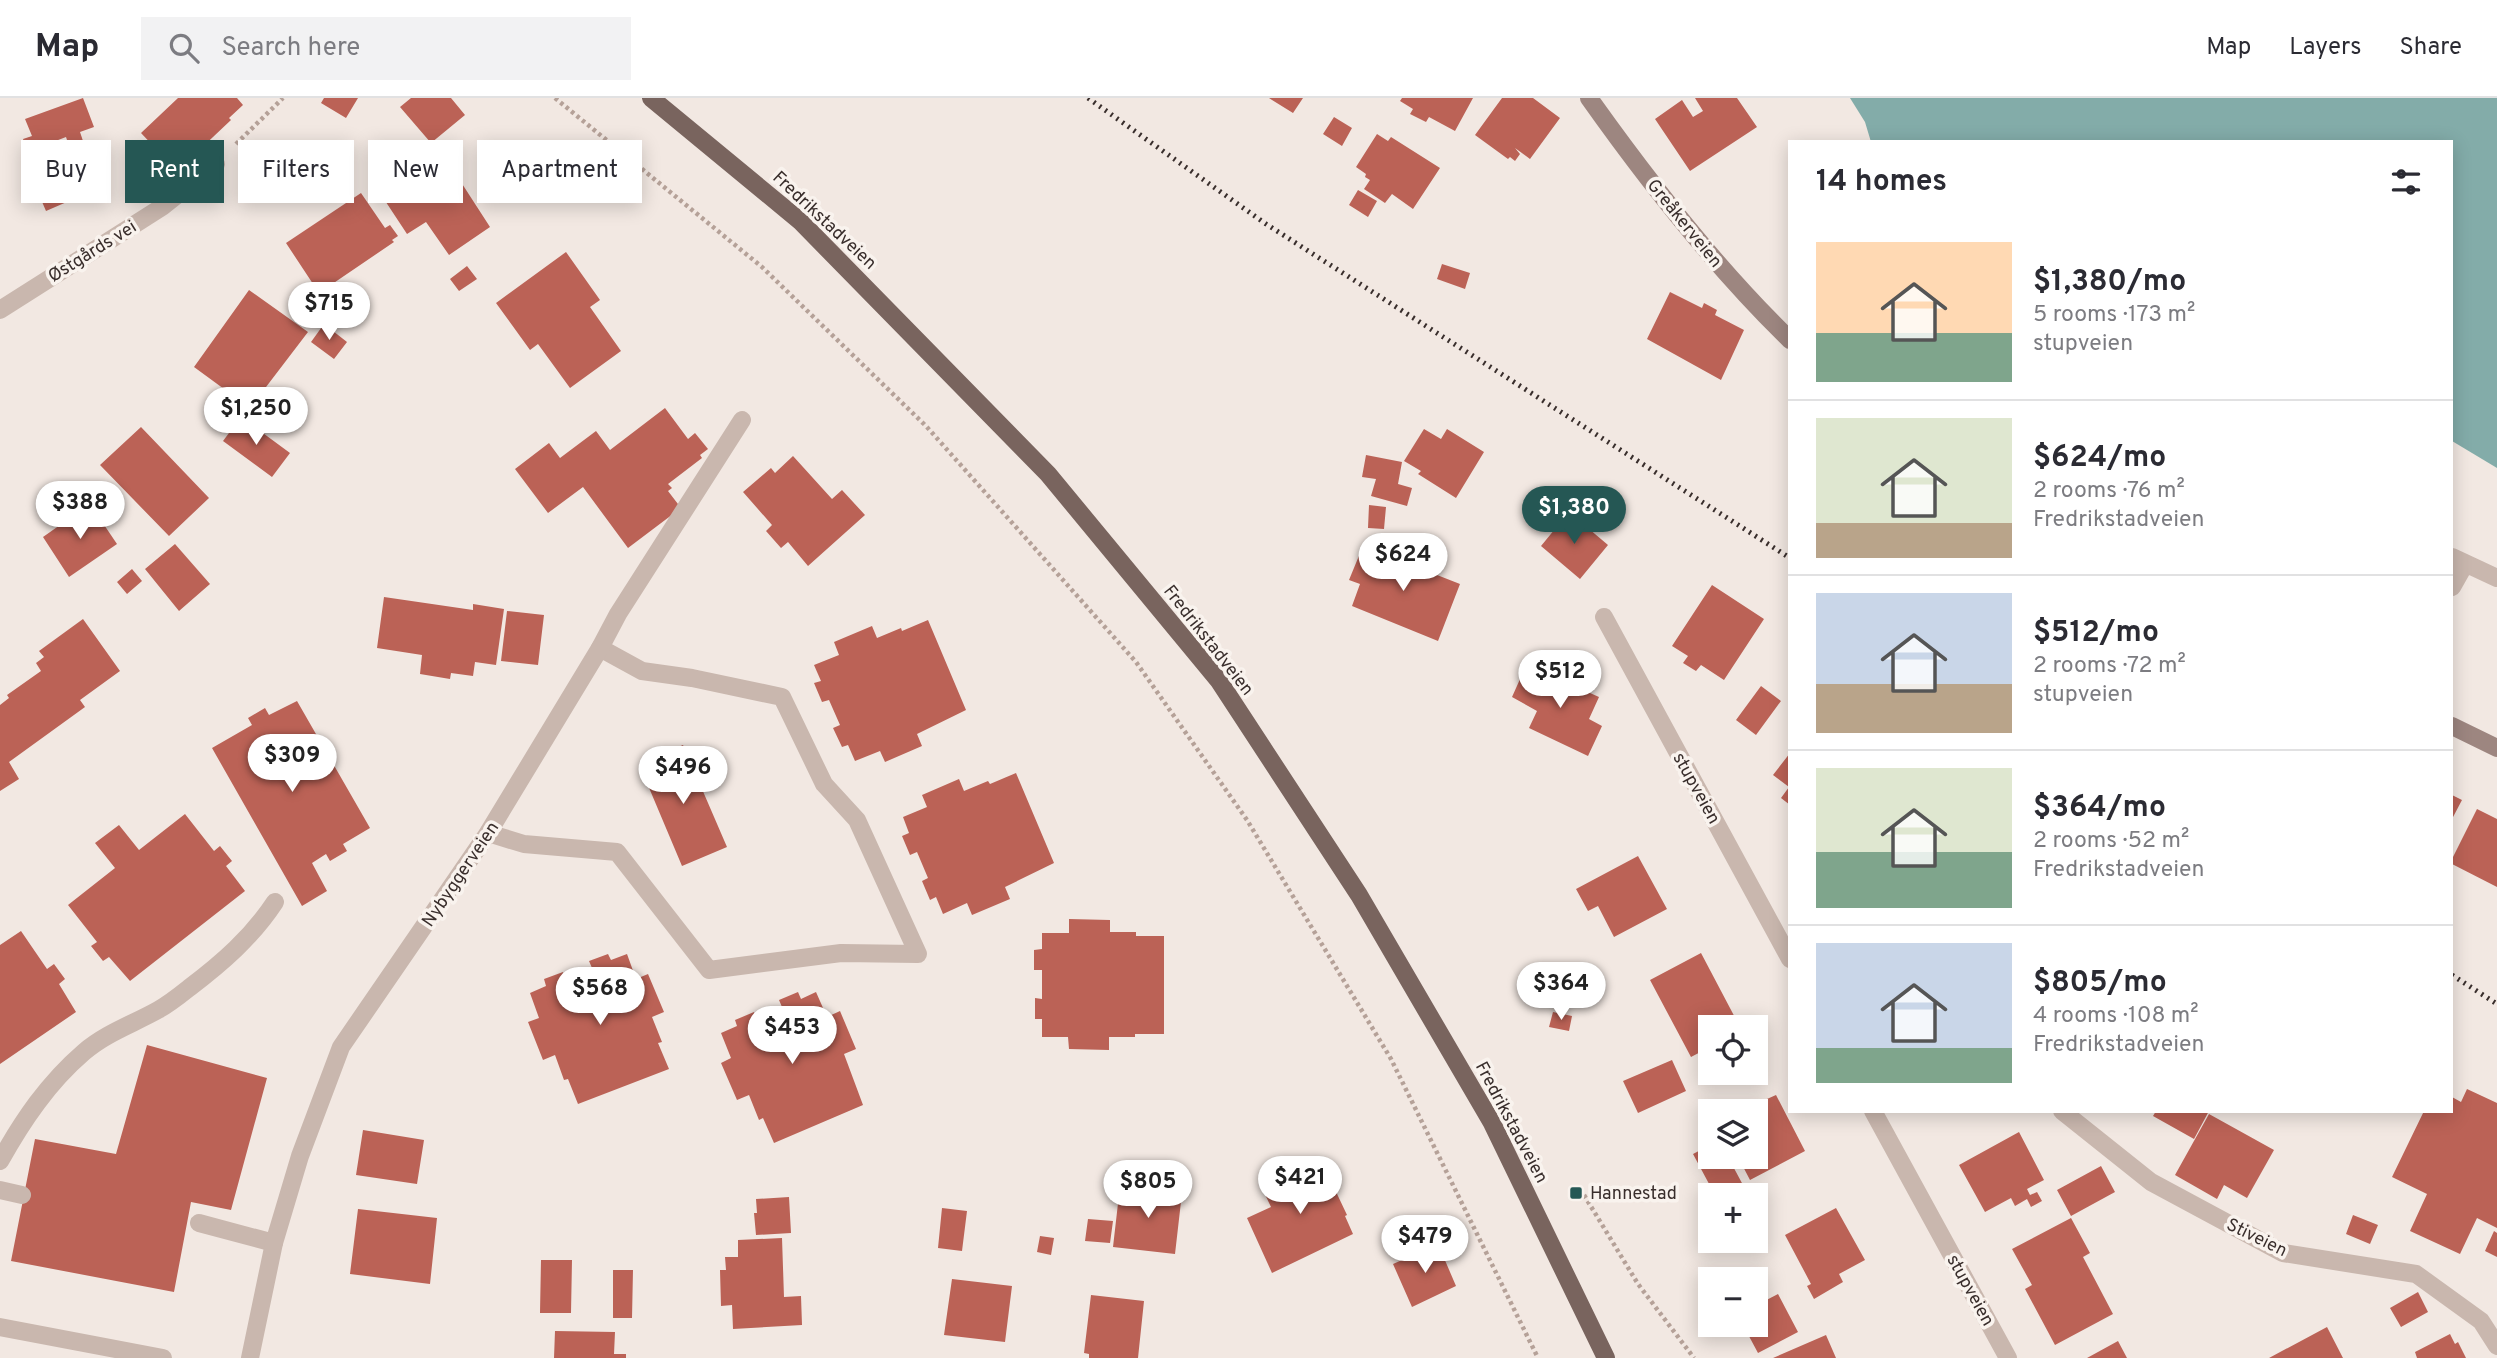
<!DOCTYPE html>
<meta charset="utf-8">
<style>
:root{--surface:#fff;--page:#f2f2f3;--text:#2b2b33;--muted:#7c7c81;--line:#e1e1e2;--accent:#255754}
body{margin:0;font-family:Overpass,sans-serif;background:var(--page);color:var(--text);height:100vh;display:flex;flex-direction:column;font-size:26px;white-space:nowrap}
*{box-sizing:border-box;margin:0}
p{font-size:23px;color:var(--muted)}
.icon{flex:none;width:38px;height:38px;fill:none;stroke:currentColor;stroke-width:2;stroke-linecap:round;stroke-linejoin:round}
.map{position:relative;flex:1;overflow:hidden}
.side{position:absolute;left:1788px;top:42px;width:665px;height:973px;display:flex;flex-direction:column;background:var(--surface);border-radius:0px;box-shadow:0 4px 18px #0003}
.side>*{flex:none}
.hud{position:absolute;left:21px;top:42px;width:665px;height:63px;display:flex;gap:14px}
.tools{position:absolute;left:1698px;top:917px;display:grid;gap:14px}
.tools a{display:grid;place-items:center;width:70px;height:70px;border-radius:0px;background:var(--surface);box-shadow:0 4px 18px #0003;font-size:35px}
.price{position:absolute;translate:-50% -60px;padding:0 16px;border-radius:24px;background:#fff;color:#222;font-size:23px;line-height:46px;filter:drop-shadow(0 2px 4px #0008)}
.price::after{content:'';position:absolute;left:50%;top:42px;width:21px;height:16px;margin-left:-10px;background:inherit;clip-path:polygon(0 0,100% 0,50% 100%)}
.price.selected{background:var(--accent);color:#fff}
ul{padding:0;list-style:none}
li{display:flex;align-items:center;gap:21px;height:175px;padding:0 28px}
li+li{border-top:2px solid var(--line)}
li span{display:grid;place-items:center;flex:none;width:196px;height:140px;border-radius:0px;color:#555}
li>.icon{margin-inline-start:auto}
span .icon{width:84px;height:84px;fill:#fffc;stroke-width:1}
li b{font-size:30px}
h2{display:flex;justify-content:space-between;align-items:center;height:84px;padding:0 28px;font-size:30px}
.pill{padding:0 24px;border-radius:0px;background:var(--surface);box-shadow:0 4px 18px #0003;font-size:24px;line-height:63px}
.pill.selected{background:var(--accent);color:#fff}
header{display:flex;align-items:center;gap:42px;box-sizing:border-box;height:98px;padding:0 35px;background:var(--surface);border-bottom:2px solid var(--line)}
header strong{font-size:33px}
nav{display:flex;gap:38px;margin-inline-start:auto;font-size:24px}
.search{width:490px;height:63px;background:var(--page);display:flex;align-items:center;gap:18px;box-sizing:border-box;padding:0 24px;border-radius:0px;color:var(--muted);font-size:26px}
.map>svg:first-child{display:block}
.water{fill:#83aca9}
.building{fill:#bb6256}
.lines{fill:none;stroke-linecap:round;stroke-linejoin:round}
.path{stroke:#b5a198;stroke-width:4.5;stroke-dasharray:3.5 3.5;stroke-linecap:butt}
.service{stroke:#c9b7ae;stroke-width:18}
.minor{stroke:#c9b7ae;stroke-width:18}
.secondary{stroke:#9d8680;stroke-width:18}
.primary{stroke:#79645e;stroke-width:18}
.rail{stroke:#392e2c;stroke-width:5;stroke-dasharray:2 5;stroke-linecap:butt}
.poi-dot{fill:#255754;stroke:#f9f3ee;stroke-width:2.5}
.labels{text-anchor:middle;stroke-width:7;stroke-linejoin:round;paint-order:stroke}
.street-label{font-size:18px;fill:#392e2c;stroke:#f9f3ee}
.poi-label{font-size:18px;fill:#392e2c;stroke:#f9f3ee;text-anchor:start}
</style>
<header>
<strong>Map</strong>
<div class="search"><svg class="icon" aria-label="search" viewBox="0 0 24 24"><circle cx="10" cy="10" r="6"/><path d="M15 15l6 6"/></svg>Search here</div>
<nav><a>Map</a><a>Layers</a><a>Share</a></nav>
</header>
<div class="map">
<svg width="2497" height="1260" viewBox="0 0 2497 1260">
<rect width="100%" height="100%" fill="#f2e8e2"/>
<path class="water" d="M1850,0H2497V370L2452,343V44H1871L1865,24Z"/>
<path class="building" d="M83,0L94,29L80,34L83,43L69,48L66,39L27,54L23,41L32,38L25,21Z
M178,0H237L243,7L229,20L231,22L177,73L141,35Z
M324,0H358L346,20L321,5Z
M411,0H451L465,17L431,45L400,9Z
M1269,0H1303L1293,15Z
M1402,0H1473L1455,33L1429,19L1426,24L1410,16L1413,11L1400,3Z
M1502,0H1533L1560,20L1530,61L1515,50L1520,56L1515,63L1510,59L1508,61L1475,37Z
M1695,0H1737L1757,29L1690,73L1655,21L1682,2L1693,19L1703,13Z
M1334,19L1352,30L1342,48L1323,36Z
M1377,36L1388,43L1391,39L1440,70L1413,111L1392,96L1385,105L1364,91L1370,82L1365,79L1366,76L1356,69Z
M437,47L490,129L449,157L426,124L407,136L376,89L394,77L391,71L416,54L420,60Z
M57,56L76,100L46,113L27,69Z
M1358,92L1377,103L1368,119L1349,107Z
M361,95L385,130L390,127L398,138L392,142L394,144L319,195L286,145Z
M566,154L600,202L590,209L621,253L570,290L538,246L530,252L496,205Z
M1442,166L1470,175L1465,191L1437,181Z
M467,168L477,181L459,193L450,181Z
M249,192L308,234L250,310L194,269Z
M1670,194L1702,210L1704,205L1717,212L1715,217L1744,232L1721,282L1647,241Z
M324,226L347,244L334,261L311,244Z
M665,310L688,341L695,335L708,351L700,357L702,360L668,386L672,390L668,393L681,410L628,450L583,389L548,415L515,371L549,345L560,360L596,333L610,352Z
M241,319L290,355L272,379L223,343Z
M141,329L209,400L169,438L100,367Z
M1424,331L1441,341L1447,331L1484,354L1456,400L1418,376L1421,373L1404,363Z
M1366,357L1402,364L1398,386L1412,390L1407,408L1371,398L1376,381L1362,379Z
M793,358L832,401L842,392L865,417L808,468L788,444L781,450L766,433L772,427L743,394L771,370L775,375Z
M90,406L117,446L69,479L43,439Z
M1369,407L1386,409L1384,431L1368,430Z
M1569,414L1608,447L1580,481L1541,448Z
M175,446L210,486L179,513L145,471Z
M1363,448L1460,486L1438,543L1352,508L1360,486L1349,482Z
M132,471L142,483L127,496L117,484Z
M1712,487L1764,521L1724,582L1701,567L1696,573L1683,565L1688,558L1672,548Z
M384,499L473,512V506L504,511L496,567L475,564L473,578L451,575L450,581L420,576L422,557L377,550Z
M507,513L544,517L538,567L501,563Z
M83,521L120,573L80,602L85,609L9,664L19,681L0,693V607L9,600L7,597L41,573L36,565L44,559L39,553Z
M928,522L966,612L917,636L922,648L885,664L880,653L855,663L848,647L842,649L833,630L840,627L829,602L822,604L814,585L821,583L814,567L839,557L834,544L872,528L877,540L901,530L902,533Z
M1525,570L1541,578L1543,574L1599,599L1589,621L1602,628L1588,658L1529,630L1537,613L1512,599Z
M1761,588L1781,603L1756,637L1736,622Z
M297,603L370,730L343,746L347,753L330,763L326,756L312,765L327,793L302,808L212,650L252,627L248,620L265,610L269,617Z
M683,647L727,749L682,768L639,666Z
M1790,655V707L1781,700L1789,689L1773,677Z
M1016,675L1054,765L1005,789L1010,801L972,817L967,805L943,816L936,799L930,802L922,783L928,780L917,754L910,757L902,738L909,735L903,719L927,709L922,697L959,681L964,693L988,683L990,686Z
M2452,697L2462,702L2452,721Z
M2477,711L2497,721V789L2452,766V761Z
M185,716L214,753L220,748L232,763L226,768L245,793L130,883L109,859L103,863L91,848L97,844L68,807L115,770L95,745L119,727L139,752Z
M1638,758L1667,811L1614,839L1598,808L1588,813L1576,791Z
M1069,821L1110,822V834H1136V838H1164V936H1135V939H1109V952L1069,951L1068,939H1042V921H1035V900L1042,901V872H1034V852L1042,851V835H1069Z
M21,833L47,871L54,866L65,881L59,886L76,914L0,966V847Z
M1701,855L1740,929H1710V949L1691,959L1650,882Z
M608,856L611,862L627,856L636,881L648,876L664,914L652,919L662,944L658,945L669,971L578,1006L568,981L564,982L555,957L543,962L528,924L539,920L530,895L546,888L544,881L563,874L565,881L592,870L589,863Z
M798,894L801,901L816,894L827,919L840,913L856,951L844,956L863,1007L774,1045L763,1020L759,1022L749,997L737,1002L721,965L731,960L721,935L737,928L735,922L754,914L757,920L782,909L779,902Z
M1553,914L1572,918L1569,933L1549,929Z
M147,947L267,980L231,1112L191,1104L174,1194L11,1163L35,1041L116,1056Z
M1672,962L1686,993L1638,1015L1623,983Z
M2467,991L2497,1005V1130L2477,1120L2460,1156L2410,1133L2427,1096L2392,1079L2424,1013H2452V999L2461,1004Z
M1776,997L1805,1053L1750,1082L1738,1059H1755V1013H1740Z
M2156,1013H2209L2194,1041L2153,1018Z
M2209,1016L2274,1052L2247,1100L2224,1087L2217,1101L2175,1077Z
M363,1032L424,1042L417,1086L356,1077Z
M2019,1034L2044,1082L2027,1091L2030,1097L2037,1094L2042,1103L2031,1109L2027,1101L2015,1108L2011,1100L1985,1114L1959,1067Z
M1710,1047V1059H1728L1743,1087L1724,1097H1715L1693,1056Z
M1320,1060L1347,1117L1345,1118L1353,1136L1272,1175L1247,1120L1271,1109L1261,1088Z
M2101,1068L2115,1094L2071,1118L2057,1092Z
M1120,1088L1182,1095L1175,1156L1113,1149Z
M789,1099L791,1135L756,1137L754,1115H757L756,1101Z
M942,1110L967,1113L962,1153L938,1150Z
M1836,1110L1865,1162L1839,1176L1843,1184L1814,1201L1807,1188L1811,1186L1785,1137Z
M358,1111L437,1120L430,1186L350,1176Z
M2353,1117L2378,1127L2370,1146L2346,1136Z
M2071,1120L2090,1155L2083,1159L2113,1216L2055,1247L2025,1191L2032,1187L2012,1151Z
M1088,1121L1113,1123L1110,1145L1085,1143Z
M2494,1133L2497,1135V1159L2485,1153Z
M1040,1138L1054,1140L1051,1157L1037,1154Z
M782,1140L784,1199L801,1198L802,1227L733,1231L732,1207L721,1208L720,1172H726L725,1159H738V1142Z
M1438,1146L1456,1188L1412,1209L1393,1166Z
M541,1162H572L571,1215H540Z
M613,1172H633L632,1220H613Z
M952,1181L1012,1188L1005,1244L944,1237Z
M2418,1194L2428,1214L2401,1229L2390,1210Z
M1778,1196L1798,1234L1758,1255L1743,1227H1755V1208Z
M1091,1197L1144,1203L1138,1260H1089V1256L1084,1255Z
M2327,1229L2343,1260H2269Z
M555,1233L615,1234L614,1256H626V1260H554Z
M2450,1236L2455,1246L2458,1244L2466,1260H2417L2415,1254Z
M1826,1237L1836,1260H1773Z
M2118,1243L2127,1260H2087Z"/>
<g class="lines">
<path class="path" d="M555,0L762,169L926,328L1136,564L1247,722L1391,961L1538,1260
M236,46L283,0
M1584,1097L1638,1186L1694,1260"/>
<path class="service" d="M2452,459L2497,480
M2452,489L2465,466
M488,735L524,746L617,754L709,872L841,855L918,856L857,722L824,686L782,599L692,580L642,573L600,550
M0,1063C23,1022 48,985 84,954C106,935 133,926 158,912C169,906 179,898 189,890C222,865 252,839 275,804
M0,1092L22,1097
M199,1125L274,1145"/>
<path class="minor" d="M0,212L162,109L216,66
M1604,519L1790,861
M1873,1013L2008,1260
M2062,1013L2151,1084L2283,1155L2416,1176L2481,1223L2497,1248
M0,1229L163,1260
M250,1260L274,1145L300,1058L341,949L488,735L600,550L618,516L742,322"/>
<path class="secondary" d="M1589,0C1650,86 1715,169 1790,242
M2452,628L2497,650"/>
<path class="primary" d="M651,0L800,123L1048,376L1219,583L1359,797L1492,1025L1606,1260"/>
<path class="rail" d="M1088,0L1266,126L1790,460
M2452,877L2497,906"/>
</g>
<rect class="poi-dot" x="1569" y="1088" width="14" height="14" rx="3.5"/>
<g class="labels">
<g class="street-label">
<text transform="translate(825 122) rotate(43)" y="6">Fredrikstadveien</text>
<text transform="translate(1685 125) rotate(51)" y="6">Greåkerveien</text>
<text transform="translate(92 153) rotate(-32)" y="6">Østgårds vei</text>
<text transform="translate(1209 542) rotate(52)" y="6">Fredrikstadveien</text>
<text transform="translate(1697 690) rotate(61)" y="6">stupveien</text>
<text transform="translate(460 776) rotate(-56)" y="6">Nybyggerveien</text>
<text transform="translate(1512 1024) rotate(62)" y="6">Fredrikstadveien</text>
<text transform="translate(2257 1139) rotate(26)" y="6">Stiveien</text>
<text transform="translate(1971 1192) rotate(61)" y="6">stupveien</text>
</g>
<g class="poi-label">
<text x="1590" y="1101">Hannestad</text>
</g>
</g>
</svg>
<div class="tools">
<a><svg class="icon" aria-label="locate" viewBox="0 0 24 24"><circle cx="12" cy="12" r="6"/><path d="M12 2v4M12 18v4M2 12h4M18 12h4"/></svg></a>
<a><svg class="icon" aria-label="layers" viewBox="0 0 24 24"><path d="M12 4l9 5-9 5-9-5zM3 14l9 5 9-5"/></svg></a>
<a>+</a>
<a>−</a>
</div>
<b class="price" style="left:329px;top:244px">$715</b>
<b class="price" style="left:256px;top:349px">$1,250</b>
<b class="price" style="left:80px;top:443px">$388</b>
<b class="price selected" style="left:1574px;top:448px">$1,380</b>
<b class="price" style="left:1403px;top:495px">$624</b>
<b class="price" style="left:1560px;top:612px">$512</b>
<b class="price" style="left:292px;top:696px">$309</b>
<b class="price" style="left:683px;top:708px">$496</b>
<b class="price" style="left:1561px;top:924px">$364</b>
<b class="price" style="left:600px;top:929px">$568</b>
<b class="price" style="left:792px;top:968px">$453</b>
<b class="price" style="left:1300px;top:1118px">$421</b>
<b class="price" style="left:1148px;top:1122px">$805</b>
<b class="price" style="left:1425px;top:1177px">$479</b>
<div class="hud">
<a class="pill">Buy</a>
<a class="pill selected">Rent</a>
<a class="pill">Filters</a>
<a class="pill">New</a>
<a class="pill">Apartment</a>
</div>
<section class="side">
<h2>14 homes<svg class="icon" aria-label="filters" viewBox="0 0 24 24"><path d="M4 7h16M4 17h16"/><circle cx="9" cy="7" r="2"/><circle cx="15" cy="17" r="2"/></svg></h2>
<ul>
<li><span style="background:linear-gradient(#ffd9b3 65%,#7fa58c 0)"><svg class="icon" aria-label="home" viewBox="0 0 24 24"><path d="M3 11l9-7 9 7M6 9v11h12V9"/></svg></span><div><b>$1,380/mo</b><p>5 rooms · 173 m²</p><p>stupveien</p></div></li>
<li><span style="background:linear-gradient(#dfe7d0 75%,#b9a48a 0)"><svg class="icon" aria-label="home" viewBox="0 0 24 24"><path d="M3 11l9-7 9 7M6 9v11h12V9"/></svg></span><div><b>$624/mo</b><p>2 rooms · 76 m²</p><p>Fredrikstadveien</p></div></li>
<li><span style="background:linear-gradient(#c9d6e8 65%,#b9a48a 0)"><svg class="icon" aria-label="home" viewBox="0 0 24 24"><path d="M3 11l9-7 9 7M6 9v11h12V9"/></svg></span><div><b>$512/mo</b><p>2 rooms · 72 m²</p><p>stupveien</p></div></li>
<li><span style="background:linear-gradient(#dfe7d0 60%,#7fa58c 0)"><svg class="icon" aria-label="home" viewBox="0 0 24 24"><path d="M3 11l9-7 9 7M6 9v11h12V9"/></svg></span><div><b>$364/mo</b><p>2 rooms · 52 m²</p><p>Fredrikstadveien</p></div></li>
<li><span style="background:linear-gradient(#c9d6e8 75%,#7fa58c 0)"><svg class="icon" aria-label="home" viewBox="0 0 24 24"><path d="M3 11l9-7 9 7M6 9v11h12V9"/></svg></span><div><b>$805/mo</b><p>4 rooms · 108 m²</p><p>Fredrikstadveien</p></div></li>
</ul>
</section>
</div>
